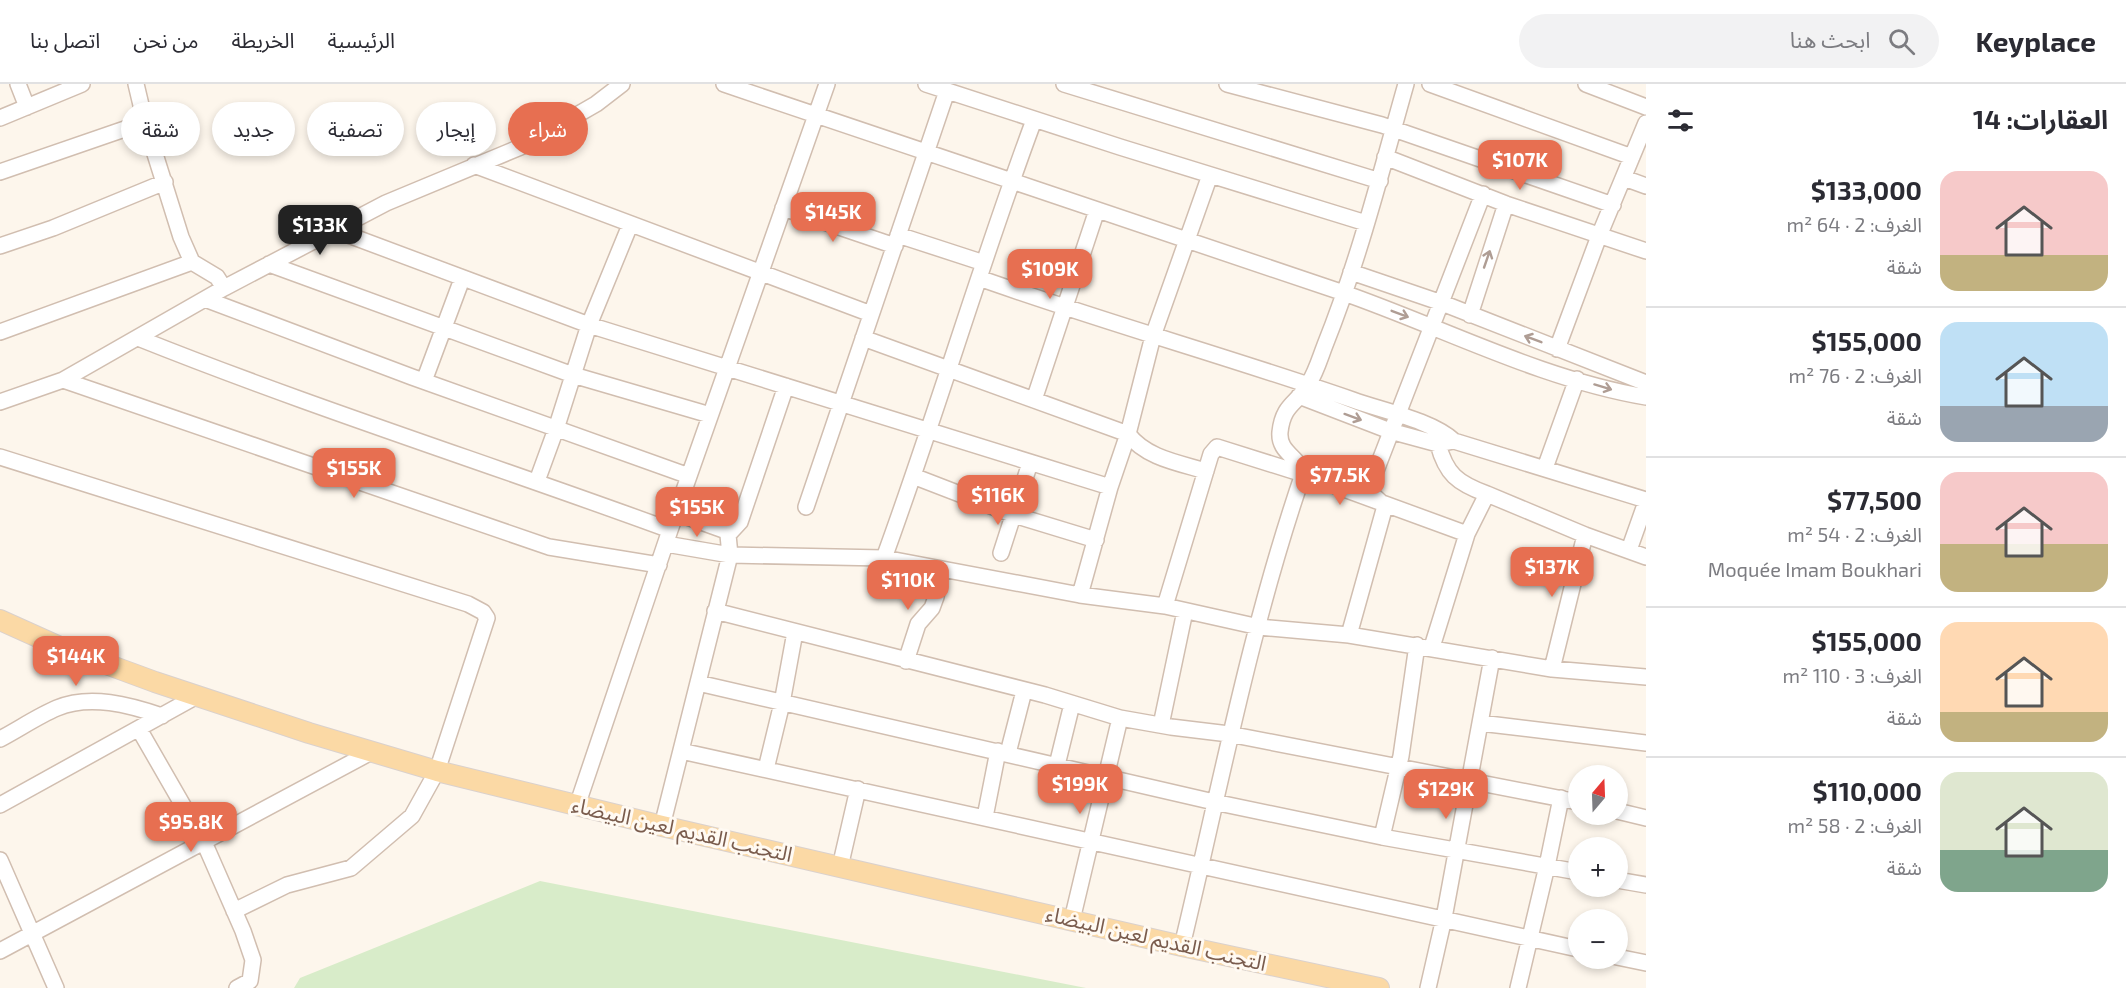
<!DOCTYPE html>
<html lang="ar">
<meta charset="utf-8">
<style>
:root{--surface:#fff;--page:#f2f2f3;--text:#2b2b33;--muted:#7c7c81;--line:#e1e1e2;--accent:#e76f51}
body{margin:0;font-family:"Exo 2","Noto Sans Arabic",sans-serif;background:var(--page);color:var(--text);direction:rtl;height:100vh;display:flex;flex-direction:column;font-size:22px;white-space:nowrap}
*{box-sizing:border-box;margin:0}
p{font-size:20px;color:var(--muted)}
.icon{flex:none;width:33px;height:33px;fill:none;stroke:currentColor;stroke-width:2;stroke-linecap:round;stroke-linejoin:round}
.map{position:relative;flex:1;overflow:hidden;direction:ltr}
.side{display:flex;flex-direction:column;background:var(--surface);width:480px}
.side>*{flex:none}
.banner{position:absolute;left:18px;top:18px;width:570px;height:54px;direction:rtl;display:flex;gap:12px}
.needle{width:39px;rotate:19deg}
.fabs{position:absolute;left:1568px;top:681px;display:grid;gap:12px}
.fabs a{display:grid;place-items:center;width:60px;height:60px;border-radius:50%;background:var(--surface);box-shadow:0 3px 9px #0003;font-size:30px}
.price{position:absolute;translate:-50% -51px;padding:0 14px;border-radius:12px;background:var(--accent);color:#fff;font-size:20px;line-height:39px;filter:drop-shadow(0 2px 3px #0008)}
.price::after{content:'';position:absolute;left:50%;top:36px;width:18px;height:14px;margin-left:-9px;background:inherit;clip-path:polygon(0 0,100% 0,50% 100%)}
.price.selected{background:#222;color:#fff}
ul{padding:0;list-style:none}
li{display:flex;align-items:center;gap:18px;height:150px;padding:0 18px}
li+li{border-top:2px solid var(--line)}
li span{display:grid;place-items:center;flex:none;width:168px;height:120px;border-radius:18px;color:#555}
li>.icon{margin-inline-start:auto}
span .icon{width:72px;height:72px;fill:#fffc;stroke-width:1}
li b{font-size:26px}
h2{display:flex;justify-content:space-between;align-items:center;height:72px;padding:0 18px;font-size:26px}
.chip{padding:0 21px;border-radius:27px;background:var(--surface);box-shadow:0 3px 9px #0003;font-size:21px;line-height:54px}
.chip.selected{background:var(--accent);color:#fff}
header{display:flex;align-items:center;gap:36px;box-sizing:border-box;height:84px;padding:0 30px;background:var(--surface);border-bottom:2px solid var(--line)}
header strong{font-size:28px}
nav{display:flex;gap:33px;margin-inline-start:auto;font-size:21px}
.search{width:420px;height:54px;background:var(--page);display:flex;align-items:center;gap:15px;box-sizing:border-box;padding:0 21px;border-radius:33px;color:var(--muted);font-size:22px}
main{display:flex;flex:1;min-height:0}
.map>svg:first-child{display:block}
.green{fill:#d8ecc9}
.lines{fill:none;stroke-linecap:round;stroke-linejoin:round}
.minor-casing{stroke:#d1beb0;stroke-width:18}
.major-casing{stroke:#dad1cd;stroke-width:22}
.minor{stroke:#fff;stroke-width:15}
.major{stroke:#fbd9a5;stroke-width:20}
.oneway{stroke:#af9d94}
.labels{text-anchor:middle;stroke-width:6;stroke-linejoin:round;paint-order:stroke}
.street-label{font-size:21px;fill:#7a5c4d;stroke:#fffaf3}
</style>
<header>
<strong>Keyplace</strong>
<div class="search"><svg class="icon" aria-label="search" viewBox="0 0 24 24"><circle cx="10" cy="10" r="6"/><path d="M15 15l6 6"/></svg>ابحث هنا</div>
<nav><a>الرئيسية</a><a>الخريطة</a><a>من نحن</a><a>اتصل بنا</a></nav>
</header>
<main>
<section class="side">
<h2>العقارات: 14<svg class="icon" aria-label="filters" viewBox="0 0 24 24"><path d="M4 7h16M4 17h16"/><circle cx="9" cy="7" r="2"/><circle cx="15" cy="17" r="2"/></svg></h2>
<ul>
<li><span style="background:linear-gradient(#f6c9c9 70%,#c2b280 0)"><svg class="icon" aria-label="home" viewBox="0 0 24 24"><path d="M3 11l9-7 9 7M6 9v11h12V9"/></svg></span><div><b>$133,000</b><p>الغرف: 2 · 64 m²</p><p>شقة</p></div></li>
<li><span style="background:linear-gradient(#bfe0f5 70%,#9aa5b1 0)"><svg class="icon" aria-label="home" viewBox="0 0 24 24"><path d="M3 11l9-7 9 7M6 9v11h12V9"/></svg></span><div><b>$155,000</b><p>الغرف: 2 · 76 m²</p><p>شقة</p></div></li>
<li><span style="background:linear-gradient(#f6c9c9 60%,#c2b280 0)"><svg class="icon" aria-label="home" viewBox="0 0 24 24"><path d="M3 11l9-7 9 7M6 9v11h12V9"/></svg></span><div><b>$77,500</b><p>الغرف: 2 · 54 m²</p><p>Moquée Imam Boukhari</p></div></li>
<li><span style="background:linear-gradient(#ffd9b3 75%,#c2b280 0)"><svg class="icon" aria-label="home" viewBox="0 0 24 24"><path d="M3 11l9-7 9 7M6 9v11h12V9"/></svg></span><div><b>$155,000</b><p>الغرف: 3 · 110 m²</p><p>شقة</p></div></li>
<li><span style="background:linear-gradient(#dfe7d0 65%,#7fa58c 0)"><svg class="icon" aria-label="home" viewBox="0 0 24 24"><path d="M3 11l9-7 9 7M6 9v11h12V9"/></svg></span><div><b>$110,000</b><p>الغرف: 2 · 58 m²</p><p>شقة</p></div></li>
</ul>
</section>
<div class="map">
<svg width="1646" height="904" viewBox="0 0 1646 904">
<rect width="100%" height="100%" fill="#fdf6ec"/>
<path class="green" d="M540,797L1086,904H294L300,894Z"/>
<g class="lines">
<g class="minor-casing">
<path id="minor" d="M18,0L27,23
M136,0L145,38L181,153L192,178L217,193L224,204
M724,0C929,71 1136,137 1341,208C1442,243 1540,295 1646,313
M926,0L1120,63L1366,139
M1064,0L1380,97
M1227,0L1382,41L1613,121
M1430,0L1632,73
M1586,0L1646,23
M0,34L82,0
M1385,73L1506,120L1646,167
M474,81L871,230
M0,88L145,38
M1624,94L1646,102
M783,124L895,162
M335,146L589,241L1110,403
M898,151L984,179
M0,162L53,144L165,98
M269,180L573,291L710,331
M1351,188L1442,219L1646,299
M979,194C1103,238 1229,273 1353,316C1383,327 1431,336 1454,357L1646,416
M205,215L412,293L689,392
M1470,231L1506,120
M0,248L192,178
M138,254C313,324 493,381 670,446
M863,254L1128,350C1146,374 1179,379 1206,387
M1557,265L1599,152L1646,39
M63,296L549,463L659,481
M424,297L462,195
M1299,312L1390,347L1438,360L1454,357
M1034,316L1097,126
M0,318L63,296L224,204L386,119L523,62L596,20L622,0
M1438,360C1446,390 1457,399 1487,410
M0,373L468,520L483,528L487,534L437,687L412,732L351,784L287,801L234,827
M1545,384L1577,295
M913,392L1014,431L1096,456
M537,397L556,345L589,241L630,141
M806,423L947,7
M676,429L729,448
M666,460L730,471L884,474L1080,511L1165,522L1259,543L1349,551L1552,585L1646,593
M1629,466L1646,418
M1001,469L1030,379
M884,474C937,329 980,181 1034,36
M1080,511L1110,403L1128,350L1153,252L1210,91
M1165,522L1211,370L1217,363L1303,390L1467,450L1487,410L1585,451L1646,473
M715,527L1045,611L1120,634L1171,643L1229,650L1578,718
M1349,551L1385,422L1372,410V397L1483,110
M1432,563L1467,450
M906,577L918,540L932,524L936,513L941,485
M1552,585L1585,451
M698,599L1214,718L1382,753L1578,788
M1480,639L1646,659
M1161,641L1185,527
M139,645L204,758L243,847L253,876L250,897L237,904
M0,655C19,645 38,632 57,624C90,610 130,621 162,632
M681,667L1578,865
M1008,669L1024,607
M1057,681L1072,620
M766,685L782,619L795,548
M0,721L197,612
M577,722L670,446L827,0
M1617,727L1646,734
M985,733L998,667
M662,742L730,471L728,451L740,438L786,302
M1382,753L1401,672L1417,561
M0,776L56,904
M840,783L858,705
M1617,796L1646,801
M1072,836L1120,634
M1182,862C1220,704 1250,544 1303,390C1300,373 1278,369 1280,348C1283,319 1298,320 1309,299C1316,288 1320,274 1325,261C1359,176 1381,88 1406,0
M0,867L373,667
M1617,873L1646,879
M1428,904L1444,834L1492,574
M1518,904L1547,782L1561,714"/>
</g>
<g class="major-casing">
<path id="major" d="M0,536L60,563L155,598L309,649L437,687L662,742L1182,862L1379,904"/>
</g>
<use href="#minor" class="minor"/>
<use href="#major" class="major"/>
</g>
<defs><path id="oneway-shaft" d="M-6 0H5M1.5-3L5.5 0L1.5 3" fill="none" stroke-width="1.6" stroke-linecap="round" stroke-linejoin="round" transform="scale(1.5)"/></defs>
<g class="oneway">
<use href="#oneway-shaft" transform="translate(1487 175) rotate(-71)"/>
<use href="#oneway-shaft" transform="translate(1400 230) rotate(21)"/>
<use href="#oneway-shaft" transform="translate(1533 255) rotate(-159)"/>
<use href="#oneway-shaft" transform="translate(1603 303) rotate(17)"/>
<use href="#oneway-shaft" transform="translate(1353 333) rotate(20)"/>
</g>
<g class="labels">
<g class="street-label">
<text transform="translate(682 746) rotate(13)" y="7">التجنب القديم لعين البيضاء</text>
<text transform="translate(1156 855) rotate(13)" y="7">التجنب القديم لعين البيضاء</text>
</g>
</g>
</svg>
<div class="fabs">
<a><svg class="needle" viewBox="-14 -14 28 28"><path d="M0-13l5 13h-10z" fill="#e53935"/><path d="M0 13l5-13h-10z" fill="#7c7c81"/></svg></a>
<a>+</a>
<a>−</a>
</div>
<b class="price" style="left:1520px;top:107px">$107K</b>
<b class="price" style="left:833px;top:159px">$145K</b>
<b class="price selected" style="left:320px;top:172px">$133K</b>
<b class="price" style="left:1050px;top:216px">$109K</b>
<b class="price" style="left:354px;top:415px">$155K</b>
<b class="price" style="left:1340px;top:422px">$77.5K</b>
<b class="price" style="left:998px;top:442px">$116K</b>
<b class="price" style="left:697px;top:454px">$155K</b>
<b class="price" style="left:1552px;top:514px">$137K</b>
<b class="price" style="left:908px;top:527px">$110K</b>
<b class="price" style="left:76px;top:603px">$144K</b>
<b class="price" style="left:1080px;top:731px">$199K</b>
<b class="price" style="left:1446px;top:736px">$129K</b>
<b class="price" style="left:191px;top:769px">$95.8K</b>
<div class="banner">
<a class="chip selected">شراء</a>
<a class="chip">إيجار</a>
<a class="chip">تصفية</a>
<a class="chip">جديد</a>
<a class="chip">شقة</a>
</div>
</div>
</main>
